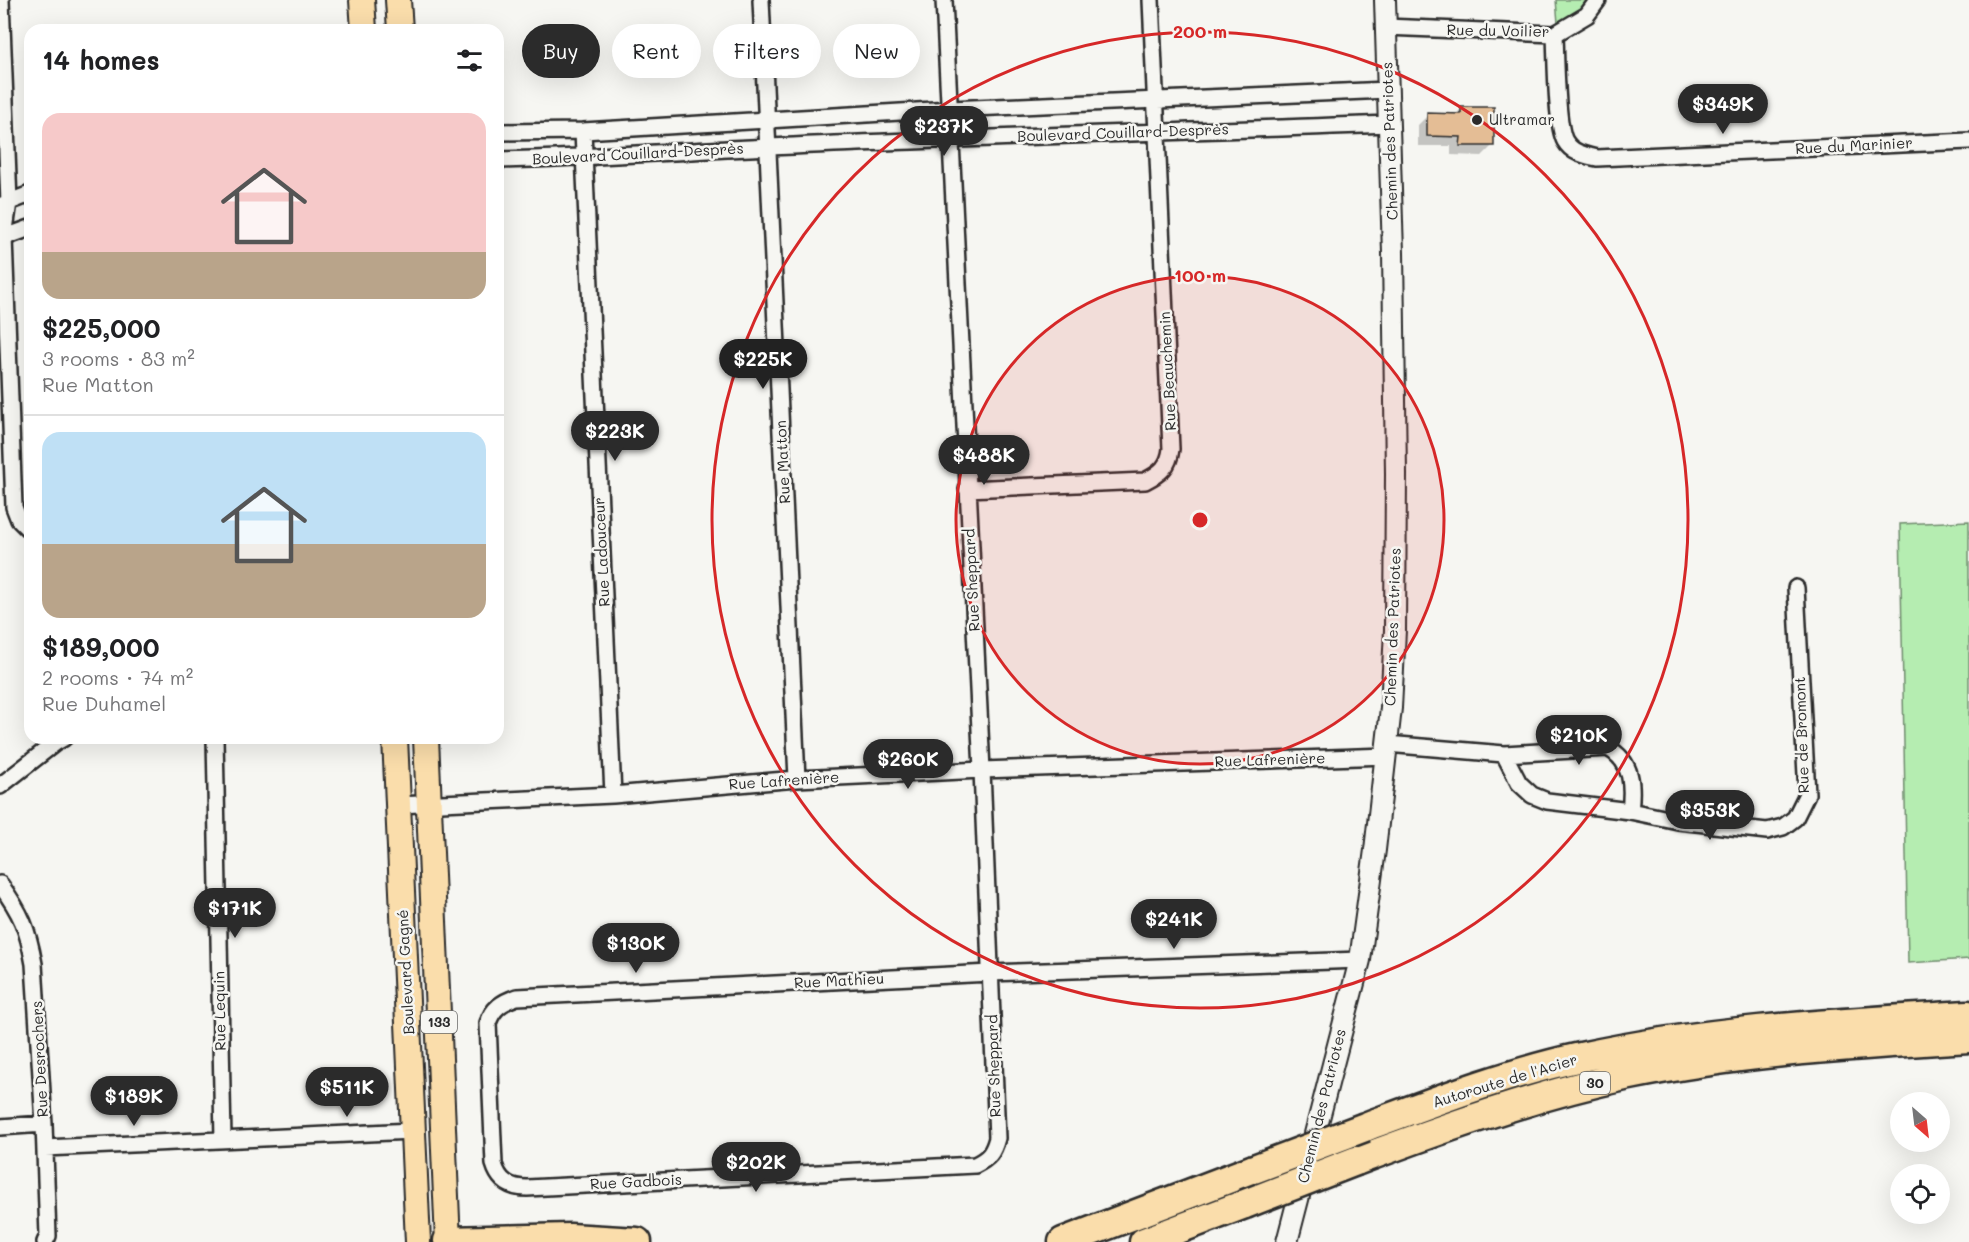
<!DOCTYPE html>
<meta charset="utf-8">
<style>
:root{--surface:#fff;--page:#f6f6f6;--text:#202124;--muted:#757577;--line:#e0e0e0;--accent:#2b2b2b}
body{margin:0;font-family:Mali,sans-serif;background:var(--page);color:var(--text);height:100vh;display:flex;flex-direction:column;font-size:22px;white-space:nowrap}
*{box-sizing:border-box;margin:0}
p{font-size:20px;color:var(--muted)}
.icon{flex:none;width:33px;height:33px;fill:none;stroke:currentColor;stroke-width:2;stroke-linecap:round;stroke-linejoin:round}
.map{position:relative;flex:1;overflow:hidden}
.panel{position:absolute;left:24px;top:24px;width:480px;height:720px;display:flex;flex-direction:column;background:var(--surface);border-radius:18px;box-shadow:0 6px 24px #0002}
.panel>*{flex:none}
.banner{position:absolute;left:522px;top:24px;width:570px;height:54px;display:flex;gap:12px}
.needle{width:39px;rotate:152deg}
.buttons{position:absolute;left:1890px;top:1092px;display:grid;gap:12px}
.buttons a{display:grid;place-items:center;width:60px;height:60px;border-radius:50%;background:var(--surface);box-shadow:0 6px 24px #0002;font-size:30px}
.price{position:absolute;translate:-50% -51px;padding:0 14px;border-radius:21px;background:var(--accent);color:#fff;font-size:20px;line-height:39px;filter:drop-shadow(0 2px 3px #0008)}
.price::after{content:'';position:absolute;left:50%;top:36px;width:18px;height:14px;margin-left:-9px;background:inherit;clip-path:polygon(0 0,100% 0,50% 100%)}
.price.current{background:#222;color:#fff}
ul{padding:0;list-style:none}
li{display:grid;align-content:center;gap:12px;height:318px;padding:0 18px}
li+li{border-top:2px solid var(--line)}
li span{display:grid;place-items:center;height:186px;border-radius:18px;color:#555}
li>.icon{margin-inline-start:auto}
span .icon{width:108px;height:108px;fill:#fffc;stroke-width:1}
li b{font-size:26px}
h2{display:flex;justify-content:space-between;align-items:center;height:72px;padding:0 18px;font-size:26px}
.chip{padding:0 21px;border-radius:27px;background:var(--surface);box-shadow:0 6px 24px #0002;font-size:21px;line-height:54px}
.chip.current{background:var(--accent);color:#fff}
.map>svg:first-child{display:block}
.green{fill:#b5edb1;stroke:#708c6e;stroke-width:1.5}
.shadow{fill:#0003}
.building{fill:#e4bd95;stroke:#2b2b2b;stroke-width:1.5}
.lines{fill:none;stroke-linecap:round;stroke-linejoin:round}
.minor-casing{stroke:#2b2b2b;stroke-width:20}
.tertiary-casing{stroke:#2b2b2b;stroke-width:24}
.primary-casing{stroke:#2b2b2b;stroke-width:28}
.motorway-casing{stroke:#2b2b2b;stroke-width:33}
.minor{stroke:#f6f6f2;stroke-width:15}
.tertiary{stroke:#f6f6f2;stroke-width:20}
.primary{stroke:#faddab;stroke-width:24}
.motorway{stroke:#faddab;stroke-width:28}
.motorway-bridge-casing{stroke:#2b2b2b;stroke-width:33;stroke-linecap:butt}
.motorway-bridge{stroke:#faddab;stroke-width:28}
.ring{fill:none;stroke:#d62828;stroke-width:3}
.poi-dot{fill:#2b2b2b;stroke:#f6f6f2;stroke-width:2}
.labels{text-anchor:middle;stroke-width:5;stroke-linejoin:round;paint-order:stroke}
.shield{fill:#f6f6f2;stroke:#686867;stroke-width:1.5}
.shield-label{font-size:14px;font-weight:bold;fill:#2b2b2b}
.street-label{font-size:15px;fill:#2b2b2b;stroke:#f6f6f2}
.poi-label{font-size:15px;fill:#2b2b2b;stroke:#f6f6f2;text-anchor:start}
.centre{fill:#d62828;stroke:#f6f6f2;stroke-width:3}
.ring-label{font-size:18px;text-anchor:middle;font-weight:bold;fill:#d62828;stroke:#f6f6f2;stroke-width:5;stroke-linejoin:round;paint-order:stroke}
</style>
<div class="map">
<svg width="1969" height="1242" viewBox="0 0 1969 1242">
<rect width="100%" height="100%" fill="#f6f6f2"/>
<filter id="ink" filterUnits="userSpaceOnUse"><feTurbulence type="fractalNoise" baseFrequency=".0167" numOctaves="2"/><feDisplacementMap in="SourceGraphic" scale="12" xChannelSelector="R" yChannelSelector="G"/><feConvolveMatrix kernelMatrix="1 2 1 2 8 2 1 2 1" color-interpolation-filters="sRGB"/></filter>
<g filter="url(#ink)">
<path class="green" d="M1556,0H1601L1559,34Z
M1969,521V959L1908,963L1900,524Z"/>
<path class="shadow" d="M1462,108L1492,146L1482,156L1451,155V146H1418V125L1428,115H1455Z"/>
<path class="building" d="M1461,107H1494V146H1460L1461,137L1427,136V113L1461,114Z"/>
<g class="lines">
<g class="minor-casing">
<path id="minor" d="M1,0L9,202L4,237L14,507L19,520L30,531
M761,0L797,779
M944,0L982,770L997,1138C993,1153 989,1158 975,1165L527,1188C509,1188 499,1181 494,1164L488,1023C493,1008 502,1002 517,997L990,973L1360,960
M1385,27L1555,34L1587,15L1598,0
M1555,34C1556,56 1556,125 1565,141C1572,153 1584,155 1597,158L1969,141
M583,131L613,795
M498,132L583,131L950,109L1388,90
M498,160C589,158 679,151 769,147C976,137 1183,132 1389,124
M2,205L30,194
M0,239L30,228
M967,489L1145,481C1161,473 1169,466 1171,449L1151,0
M215,738L223,1140
M1387,744L1504,754L1519,783L1532,795L1547,801L1630,811L1678,821L1767,831L1783,827L1795,818L1807,794L1796,588
M1504,754L1608,748C1633,762 1633,786 1630,811
M0,786L55,743L64,738
M398,805L613,795L797,779L982,770L1387,756
M0,884C21,913 28,929 34,964L44,1124L48,1236L45,1242
M0,1127L44,1124
M45,1148L412,1131"/>
</g>
<g class="tertiary-casing">
<path id="tertiary" d="M1287,1242L1360,960L1375,850L1391,708L1395,630L1396,474L1393,253L1385,0"/>
</g>
<g class="primary-casing">
<path id="primary" d="M362,0L364,30
M398,0L400,30
M395,738L418,1242
M426,738L448,1242"/>
</g>
<g class="motorway-casing">
<path id="motorway" d="M1365,1127C1435,1101 1507,1073 1581,1057C1709,1029 1839,1023 1969,1015
M1356,1161C1444,1128 1533,1096 1625,1076C1739,1052 1854,1045 1969,1038
M448,1241L570,1238L637,1242
M1063,1242L1254,1169
M1144,1242L1245,1204"/>
</g>
<use href="#minor" class="minor"/>
<use href="#tertiary" class="tertiary"/>
<use href="#primary" class="primary"/>
<use href="#motorway" class="motorway"/>
<g class="motorway-bridge-casing">
<path id="motorway-bridge" d="M1254,1169L1365,1127
M1245,1204L1356,1161"/>
</g>
<use href="#motorway-bridge" class="motorway-bridge"/>
</g>
</g>
<circle cx="1200" cy="520" r="244" fill="#d62828" fill-opacity=".12"/>
<g class="ring">
<circle cx="1200" cy="520" r="244"/>
<circle cx="1200" cy="520" r="488"/>
</g>
<circle class="poi-dot" cx="1477" cy="120" r="6"/>
<g class="labels">
<g class="shield">
<rect x="421" y="1011" width="36" height="22" rx="4.5"/>
<rect x="1580" y="1072" width="30" height="22" rx="4.5"/>
</g>
<g class="shield-label">
<text x="439" y="1027">133</text>
<text x="1595" y="1088">30</text>
</g>
<g class="street-label">
<text transform="translate(1498 31) rotate(1)" y="5">Rue du Voilier</text>
<text transform="translate(1123 133) rotate(-2)" y="5">Boulevard Couillard-Desprès</text>
<text transform="translate(1390 141) rotate(-92)" y="5">Chemin des Patriotes</text>
<text transform="translate(1854 146) rotate(-3)" y="5">Rue du Marinier</text>
<text transform="translate(638 154) rotate(-3)" y="5">Boulevard Couillard-Desprès</text>
<text transform="translate(1168 371) rotate(-93)" y="5">Rue Beauchemin</text>
<text transform="translate(783 462) rotate(-93)" y="5">Rue Matton</text>
<text transform="translate(602 552) rotate(-93)" y="5">Rue Ladouceur</text>
<text transform="translate(972 580) rotate(-93)" y="5">Rue Sheppard</text>
<text transform="translate(1393 627) rotate(-88)" y="5">Chemin des Patriotes</text>
<text transform="translate(1802 735) rotate(-92)" y="5">Rue de Bromont</text>
<text transform="translate(1270 760) rotate(-2)" y="5">Rue Lafrenière</text>
<text transform="translate(784 781) rotate(-4)" y="5">Rue Lafrenière</text>
<text transform="translate(406 972) rotate(-93)" y="5">Boulevard Gagné</text>
<text transform="translate(839 981) rotate(-3)" y="5">Rue Mathieu</text>
<text transform="translate(220 1011) rotate(-91)" y="5">Rue Lequin</text>
<text transform="translate(40 1059) rotate(-93)" y="5">Rue Desrochers</text>
<text transform="translate(994 1066) rotate(-92)" y="5">Rue Sheppard</text>
<text transform="translate(1505 1081) rotate(-17)" y="5">Autoroute de l'Acier</text>
<text transform="translate(1322 1106) rotate(-76)" y="5">Chemin des Patriotes</text>
<text transform="translate(636 1182) rotate(-3)" y="5">Rue Gadbois</text>
</g>
<g class="poi-label">
<text x="1489" y="125">Ultramar</text>
</g>
</g>
<circle cx="1200" cy="520" r="9" class="centre"/>
<g class="ring-label">
<text x="1200" y="38">200 m</text>
<text x="1200" y="282">100 m</text>
</g>
</svg>
<div class="buttons">
<a><svg class="needle" viewBox="-14 -14 28 28"><path d="M0-13l5 13h-10z" fill="#e53935"/><path d="M0 13l5-13h-10z" fill="#757577"/></svg></a>
<a><svg class="icon" aria-label="locate" viewBox="0 0 24 24"><circle cx="12" cy="12" r="6"/><path d="M12 2v4M12 18v4M2 12h4M18 12h4"/></svg></a>
</div>
<b class="price" style="left:1723px;top:135px">$349K</b>
<b class="price" style="left:944px;top:157px">$237K</b>
<b class="price current" style="left:763px;top:390px">$225K</b>
<b class="price" style="left:615px;top:462px">$223K</b>
<b class="price" style="left:984px;top:486px">$488K</b>
<b class="price" style="left:1579px;top:766px">$210K</b>
<b class="price" style="left:908px;top:790px">$260K</b>
<b class="price" style="left:1710px;top:841px">$353K</b>
<b class="price" style="left:235px;top:939px">$171K</b>
<b class="price" style="left:1174px;top:950px">$241K</b>
<b class="price" style="left:636px;top:974px">$130K</b>
<b class="price" style="left:347px;top:1118px">$511K</b>
<b class="price" style="left:134px;top:1127px">$189K</b>
<b class="price" style="left:756px;top:1193px">$202K</b>
<div class="banner">
<a class="chip current">Buy</a>
<a class="chip">Rent</a>
<a class="chip">Filters</a>
<a class="chip">New</a>
</div>
<section class="panel">
<h2>14 homes<svg class="icon" aria-label="filters" viewBox="0 0 24 24"><path d="M4 7h16M4 17h16"/><circle cx="9" cy="7" r="2"/><circle cx="15" cy="17" r="2"/></svg></h2>
<ul>
<li><span style="background:linear-gradient(#f6c9c9 75%,#b9a48a 0)"><svg class="icon" aria-label="home" viewBox="0 0 24 24"><path d="M3 11l9-7 9 7M6 9v11h12V9"/></svg></span><div><b>$225,000</b><p>3 rooms · 83 m²</p><p>Rue Matton</p></div></li>
<li><span style="background:linear-gradient(#bfe0f5 60%,#b9a48a 0)"><svg class="icon" aria-label="home" viewBox="0 0 24 24"><path d="M3 11l9-7 9 7M6 9v11h12V9"/></svg></span><div><b>$189,000</b><p>2 rooms · 74 m²</p><p>Rue Duhamel</p></div></li>
</ul>
</section>
</div>
